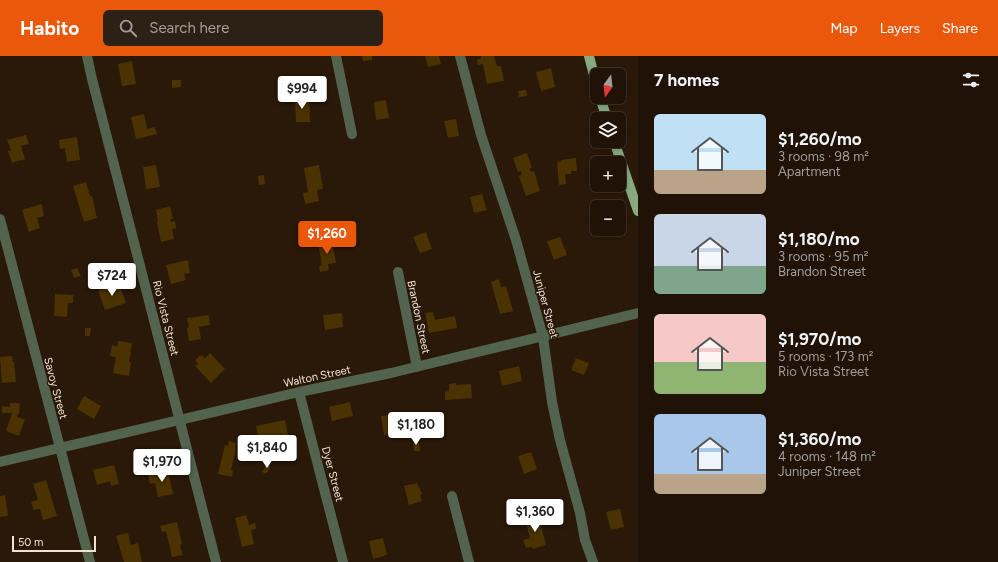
<!DOCTYPE html>
<meta charset="utf-8">
<style>
:root{--surface:#201206;--page:#2d2014;--text:#f1f3f6;--muted:#a29e9b;--line:#3d3228;--accent:#ea580c}
body{margin:0;font-family:Figtree,sans-serif;background:var(--page);color:var(--text);height:100vh;display:flex;flex-direction:column;font-size:15px;white-space:nowrap}
*{box-sizing:border-box;margin:0}
p{font-size:13px;color:var(--muted)}
.icon{flex:none;width:22px;height:22px;fill:none;stroke:currentColor;stroke-width:2;stroke-linecap:round;stroke-linejoin:round}
.map{position:relative;flex:1;overflow:hidden}
.side{display:flex;flex-direction:column;background:var(--surface);width:360px}
.side>*{flex:none}
.needle{width:26px;rotate:195deg}
.tools{position:absolute;left:590px;top:12px;display:grid;gap:8px}
.tools a{display:grid;place-items:center;width:36px;height:36px;border-radius:6px;background:var(--surface);box-shadow:0 2px 6px #0003,0 0 0 1px var(--line);font-size:20px}
.scale{position:absolute;left:12px;bottom:10px;width:84px;box-sizing:border-box;padding-left:4px;border:2px solid #efe3d8;border-top:0;font-size:11px;line-height:14px;white-space:nowrap;color:#efe3d8;-webkit-text-stroke:3px #2a1808;paint-order:stroke}
.price{position:absolute;translate:-50% -34px;padding:0 9px;border-radius:4px;background:#fff;color:#222;font-size:13px;line-height:26px;filter:drop-shadow(0 1px 2px #0008)}
.price::after{content:'';position:absolute;left:50%;top:24px;width:12px;height:9px;margin-left:-6px;background:inherit;clip-path:polygon(0 0,100% 0,50% 100%)}
.price.selected{background:var(--accent);color:#fff}
ul{padding:0;list-style:none}
li{display:flex;align-items:center;gap:12px;height:100px;padding:0 16px}
li span{display:grid;place-items:center;flex:none;width:112px;height:80px;border-radius:6px;color:#555}
li>.icon{margin-inline-start:auto}
span .icon{width:48px;height:48px;fill:#fffc;stroke-width:1}
li b{font-size:17px}
h2{display:flex;justify-content:space-between;align-items:center;height:48px;padding:0 16px;font-size:17px}
header{display:flex;align-items:center;gap:24px;box-sizing:border-box;height:56px;padding:0 20px;background:var(--accent);color:#fff}
header strong{font-size:19px}
nav{display:flex;gap:22px;margin-inline-start:auto;font-size:14px}
.search{width:280px;height:36px;background:var(--page);display:flex;align-items:center;gap:10px;box-sizing:border-box;padding:0 14px;border-radius:6px;color:var(--muted);font-size:15px}
main{display:flex;flex:1;min-height:0}
.map>svg:first-child{display:block}
.building{fill:#4b3202}
.lines{fill:none;stroke-linecap:round;stroke-linejoin:round}
.minor{stroke:#52634e;stroke-width:10}
.major{stroke:#87aa7e;stroke-width:10}
.labels{text-anchor:middle;stroke-width:3;stroke-linejoin:round;paint-order:stroke}
.street-label{font-size:11px;fill:#efe3d8;stroke:#2a1808}
</style>
<header>
<strong>Habito</strong>
<div class="search"><svg class="icon" aria-label="search" viewBox="0 0 24 24"><circle cx="10" cy="10" r="6"/><path d="M15 15l6 6"/></svg>Search here</div>
<nav><a>Map</a><a>Layers</a><a>Share</a></nav>
</header>
<main>
<div class="map">
<svg width="638" height="506" viewBox="0 0 638 506">
<rect width="100%" height="100%" fill="#2a1808"/>
<path class="building" d="M362,0H372V4L363,5Z
M425,0H439L441,8L428,11Z
M481,0H494L497,10H501L504,25L487,28L483,8L478,9L477,3H481Z
M132,5L136,28L122,30L118,8Z
M551,12L555,31L541,35L536,16Z
M172,24H181V31L172,32Z
M526,34L527,40L519,41L518,35Z
M295,43H309L310,66H296Z
M386,44L389,62L376,64L374,46Z
M144,58L147,73L155,71L157,78L136,83L131,61Z
M456,63L459,80L448,82L444,65Z
M26,79L29,88L21,90L25,103L12,107L8,95L11,94L7,84Z
M77,81L80,104L67,106L65,92L60,93L59,84Z
M527,97L532,112L529,113L531,116L534,115L540,135L526,140L519,120L522,119L521,115L518,116L513,102Z
M576,102L577,115H571V118H565L566,128L559,129L557,106L561,105V104Z
M156,109L160,131L146,133L143,111Z
M319,109L323,133L317,134L319,145L305,148L303,137L308,136L304,112Z
M264,119L265,128L259,129L258,120Z
M86,126L90,140H92L97,162L84,166L73,130Z
M482,138L487,154L474,157L470,141Z
M42,148L44,160L37,162L40,172L29,176L22,154Z
M170,150L173,163H170L171,166L175,165L176,172L172,173L174,183L161,186L157,166H158L156,154Z
M426,176L432,193L420,197L413,181Z
M560,181L567,199L554,204L547,185Z
M332,185L336,207L328,208L329,214L320,216L319,210L322,209L318,187Z
M188,204L190,217L184,218L186,224L171,228L166,209Z
M77,212L81,220L74,222L71,214Z
M499,223L501,231L506,230L513,255L500,258L491,226Z
M119,228L126,247L105,254L98,235Z
M55,238L73,239V247H68L67,261L54,260Z
M433,256L435,264L455,260L457,272L429,277L425,257Z
M342,257L343,271L325,274L323,259Z
M209,259L210,269L199,271L201,283L189,285L187,272L189,271L187,262Z
M85,272H91L90,280H85Z
M118,285L132,287L129,306H131L129,320L113,317L116,301L110,300L112,289L117,291Z
M210,297L225,313L211,327L195,310L198,308L195,304L201,299L205,302Z
M12,300L13,306H14L16,326L2,327L0,301Z
M576,302L589,307L584,319L571,314Z
M519,310L522,325L502,330L499,315Z
M456,327V329L471,328L472,342L445,344V336L449,335V328Z
M84,340L101,350L94,363L77,353Z
M350,346L353,360L332,365L329,351Z
M10,347H20L19,358H18L17,361L25,363L19,380L6,375L12,357H2V350L10,351Z
M405,357L406,370L393,372L394,378L384,379L381,360Z
M285,364L289,384L291,383L294,395L284,397L282,378L259,384L256,370Z
M229,385L236,387L235,393H236L231,414L233,415L232,421L218,418L225,389L228,390Z
M413,386H419L420,395H414Z
M531,396L537,413L524,418L518,400Z
M267,408L271,411L266,418L262,416Z
M114,409L119,428L111,430L110,425L97,429L93,414Z
M168,415L173,438L158,441L155,427L150,428L148,419Z
M46,424L57,460L43,464L40,453L34,454L31,446L38,444L33,428Z
M417,427L422,438L420,439L422,445L409,449L404,430Z
M5,439L8,460L0,461V440Z
M620,453L624,471L611,474L606,456Z
M246,459L249,469L255,467L256,473L251,474L254,488L242,491L235,462Z
M538,459L546,489L533,493L532,491L526,492L523,484L530,482L525,463Z
M177,466L182,488L180,489L183,499L172,501L166,475L162,476L160,470Z
M128,477L131,489L138,487L142,506H124L116,480Z
M383,482L387,499L373,503L369,485Z"/>
<g class="lines">
<path class="minor" d="M87,0L92,23L216,506
M336,0L352,78
M460,0L481,79L516,184L543,281L552,346L560,384L580,457L585,484L593,506
M0,163L90,506
M398,216L417,311
M299,336L343,506
M0,406L299,336L391,317L638,257
M452,440L469,506"/>
<path class="major" d="M589,0L597,31
M600,41L607,63
M614,85L638,155"/>
</g>
<g class="labels">
<g class="street-label">
<text transform="translate(546 248) rotate(75)" y="4">Juniper Street</text>
<text transform="translate(419 261) rotate(78)" y="4">Brandon Street</text>
<text transform="translate(166 262) rotate(76)" y="4">Rio Vista Street</text>
<text transform="translate(317 320) rotate(-12)" y="4">Walton Street</text>
<text transform="translate(56 332) rotate(75)" y="4">Savoy Street</text>
<text transform="translate(333 418) rotate(75)" y="4">Dyer Street</text>
</g>
</g>
</svg>
<div class="tools">
<a><svg class="needle" viewBox="-14 -14 28 28"><path d="M0-13l5 13h-10z" fill="#e53935"/><path d="M0 13l5-13h-10z" fill="#a29e9b"/></svg></a>
<a><svg class="icon" aria-label="layers" viewBox="0 0 24 24"><path d="M12 4l9 5-9 5-9-5zM3 14l9 5 9-5"/></svg></a>
<a>+</a>
<a>−</a>
</div>
<div class="scale">50 m</div>
<b class="price" style="left:302px;top:54px">$994</b>
<b class="price selected" style="left:327px;top:199px">$1,260</b>
<b class="price" style="left:112px;top:241px">$724</b>
<b class="price" style="left:416px;top:390px">$1,180</b>
<b class="price" style="left:267px;top:413px">$1,840</b>
<b class="price" style="left:162px;top:427px">$1,970</b>
<b class="price" style="left:535px;top:477px">$1,360</b>
</div>
<section class="side">
<h2>7 homes<svg class="icon" aria-label="filters" viewBox="0 0 24 24"><path d="M4 7h16M4 17h16"/><circle cx="9" cy="7" r="2"/><circle cx="15" cy="17" r="2"/></svg></h2>
<ul>
<li><span style="background:linear-gradient(#bfe0f5 70%,#b9a48a 0)"><svg class="icon" aria-label="home" viewBox="0 0 24 24"><path d="M3 11l9-7 9 7M6 9v11h12V9"/></svg></span><div><b>$1,260/mo</b><p>3 rooms · 98 m²</p><p>Apartment</p></div></li>
<li><span style="background:linear-gradient(#c9d6e8 65%,#7fa58c 0)"><svg class="icon" aria-label="home" viewBox="0 0 24 24"><path d="M3 11l9-7 9 7M6 9v11h12V9"/></svg></span><div><b>$1,180/mo</b><p>3 rooms · 95 m²</p><p>Brandon Street</p></div></li>
<li><span style="background:linear-gradient(#f6c9c9 60%,#8fb573 0)"><svg class="icon" aria-label="home" viewBox="0 0 24 24"><path d="M3 11l9-7 9 7M6 9v11h12V9"/></svg></span><div><b>$1,970/mo</b><p>5 rooms · 173 m²</p><p>Rio Vista Street</p></div></li>
<li><span style="background:linear-gradient(#a9c7e8 75%,#b9a48a 0)"><svg class="icon" aria-label="home" viewBox="0 0 24 24"><path d="M3 11l9-7 9 7M6 9v11h12V9"/></svg></span><div><b>$1,360/mo</b><p>4 rooms · 148 m²</p><p>Juniper Street</p></div></li>
</ul>
</section>
</main>
